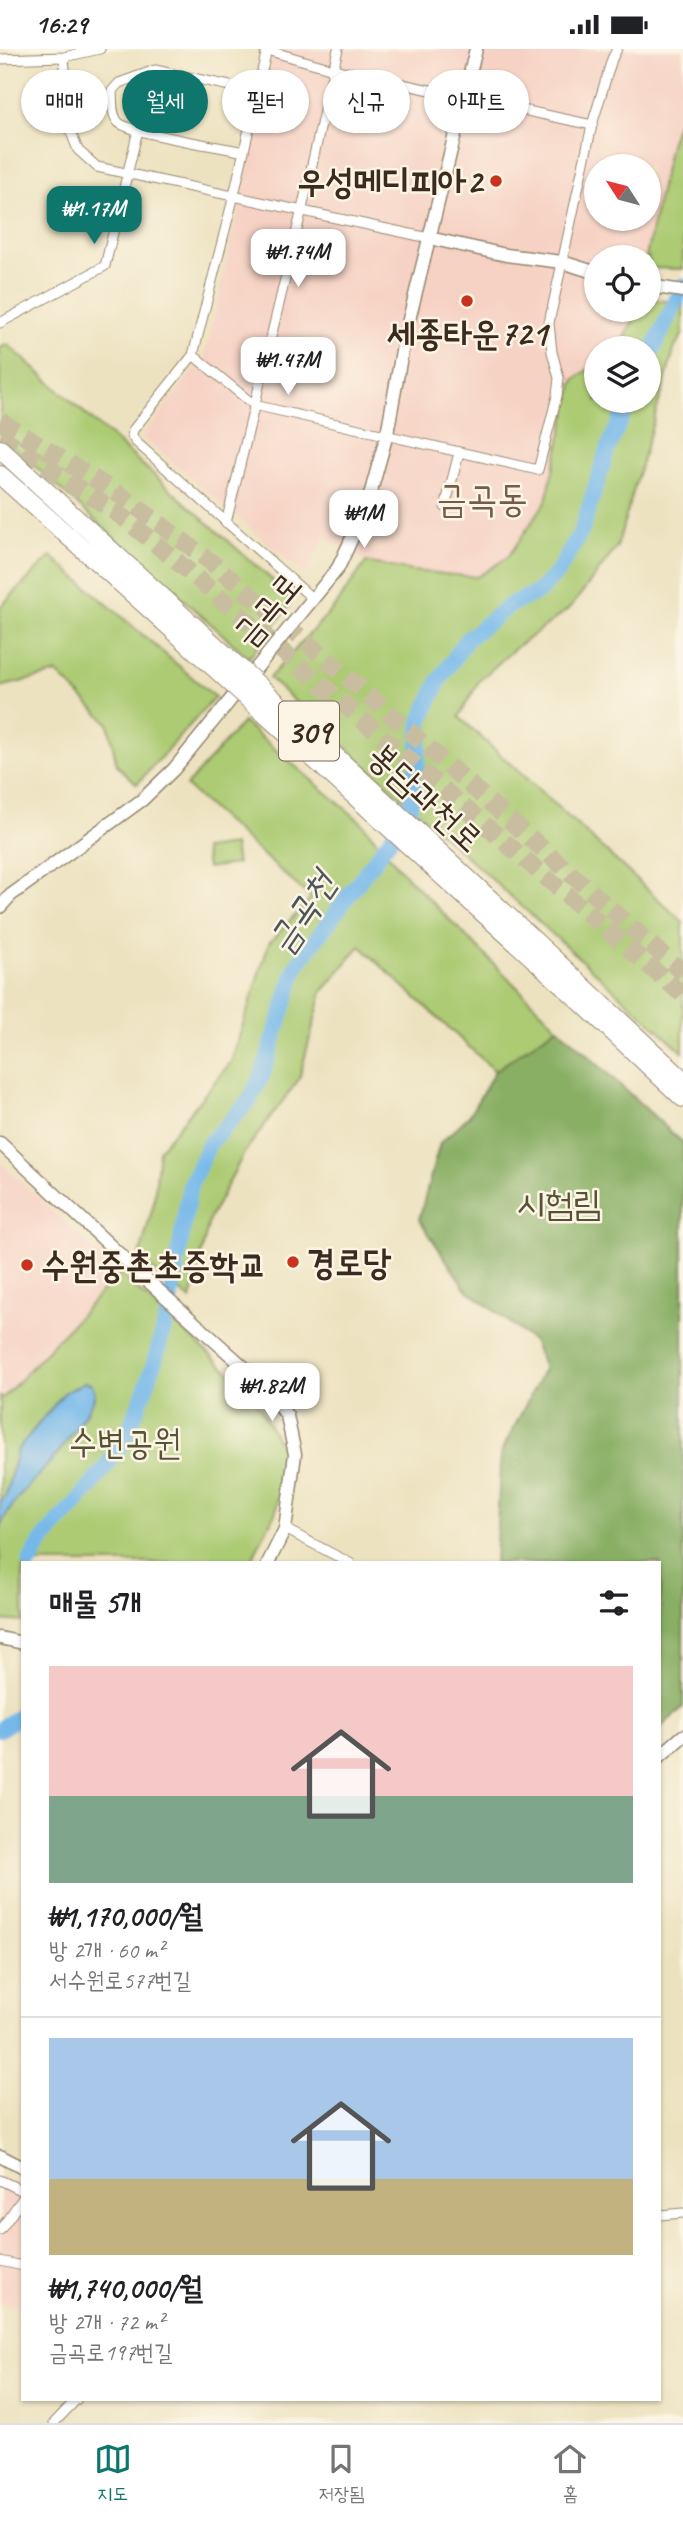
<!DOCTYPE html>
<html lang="ko">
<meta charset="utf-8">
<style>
:root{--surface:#fff;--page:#f6f6f6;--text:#202124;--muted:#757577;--line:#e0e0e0;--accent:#0f766e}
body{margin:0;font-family:Caveat,"Poor Story",sans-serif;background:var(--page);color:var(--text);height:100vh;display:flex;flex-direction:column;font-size:26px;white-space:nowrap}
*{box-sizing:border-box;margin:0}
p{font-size:23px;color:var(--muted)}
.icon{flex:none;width:38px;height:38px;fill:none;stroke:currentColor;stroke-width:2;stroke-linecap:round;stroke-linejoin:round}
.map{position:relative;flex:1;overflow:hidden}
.details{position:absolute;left:21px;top:1512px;width:640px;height:840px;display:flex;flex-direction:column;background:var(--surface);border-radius:0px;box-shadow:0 2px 5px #0004}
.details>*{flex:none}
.guide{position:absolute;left:21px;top:21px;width:642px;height:63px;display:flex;gap:14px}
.needle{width:46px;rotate:306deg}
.controls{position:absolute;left:584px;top:105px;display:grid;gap:14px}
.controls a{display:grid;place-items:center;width:77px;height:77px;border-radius:50%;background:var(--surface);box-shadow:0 2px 5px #0004;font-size:35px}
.price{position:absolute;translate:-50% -60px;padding:0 16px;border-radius:14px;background:#fff;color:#222;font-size:23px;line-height:46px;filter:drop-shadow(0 2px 4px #0008)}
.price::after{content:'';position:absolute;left:50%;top:42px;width:21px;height:16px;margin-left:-10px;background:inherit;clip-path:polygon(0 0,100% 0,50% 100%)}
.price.current{background:var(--accent);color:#fff}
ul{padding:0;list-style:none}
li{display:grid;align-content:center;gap:14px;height:371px;padding:0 28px}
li+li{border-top:2px solid var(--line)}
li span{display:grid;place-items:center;height:217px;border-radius:0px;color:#555}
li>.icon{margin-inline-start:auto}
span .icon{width:126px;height:126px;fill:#fffc;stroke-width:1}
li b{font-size:30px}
h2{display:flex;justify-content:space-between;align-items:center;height:84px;padding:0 28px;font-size:30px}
.chip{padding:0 24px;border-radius:32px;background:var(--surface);box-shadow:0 2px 5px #0004;font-size:24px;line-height:63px}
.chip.current{background:var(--accent);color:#fff}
.status{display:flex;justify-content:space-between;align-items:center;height:49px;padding:0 35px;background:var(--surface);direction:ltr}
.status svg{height:19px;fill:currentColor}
.menu{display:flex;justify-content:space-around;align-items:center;height:98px;border-top:2px solid var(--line);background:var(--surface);font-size:19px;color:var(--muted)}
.menu a{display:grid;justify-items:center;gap:4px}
.menu .current{color:var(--accent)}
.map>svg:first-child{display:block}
.built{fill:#f6d2c4;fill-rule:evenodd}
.green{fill:#accb73;stroke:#747a48;stroke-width:2}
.forest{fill:#89af65;stroke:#626c42;stroke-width:2}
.water{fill:#74b8ea;stroke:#587184;stroke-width:2}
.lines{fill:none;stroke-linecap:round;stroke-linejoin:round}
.river{stroke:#74b8ea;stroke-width:16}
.highway-tunnel{stroke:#c9bda0;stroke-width:18;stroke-dasharray:18 9;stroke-linecap:butt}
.street-casing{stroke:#94866f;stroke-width:11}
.secondary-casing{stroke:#94866f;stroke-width:15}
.highway-casing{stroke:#94866f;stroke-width:20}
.street{stroke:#fff;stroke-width:9}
.secondary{stroke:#fff;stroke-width:12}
.highway{stroke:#fff;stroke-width:18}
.highway-bridge-casing{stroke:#94866f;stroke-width:20;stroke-linecap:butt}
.highway-bridge{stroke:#fff;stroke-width:18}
.poi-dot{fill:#c8321e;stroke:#fcf5e5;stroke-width:2.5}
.labels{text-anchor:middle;stroke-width:5;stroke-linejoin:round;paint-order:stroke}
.shield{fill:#fcf5e5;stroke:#75675a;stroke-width:2}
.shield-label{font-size:33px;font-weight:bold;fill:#3b2a1e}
.poi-label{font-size:35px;font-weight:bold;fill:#3b2a1e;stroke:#fcf5e5;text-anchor:start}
.street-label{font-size:35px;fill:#3b2a1e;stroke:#fcf5e5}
.park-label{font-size:35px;fill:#575233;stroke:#fcf5e5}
.water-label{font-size:37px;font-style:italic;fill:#4c555b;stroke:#fcf5e5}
.quarter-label{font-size:38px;fill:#765a4a;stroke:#fcf5e5}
</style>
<div class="status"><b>16:29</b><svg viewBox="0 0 49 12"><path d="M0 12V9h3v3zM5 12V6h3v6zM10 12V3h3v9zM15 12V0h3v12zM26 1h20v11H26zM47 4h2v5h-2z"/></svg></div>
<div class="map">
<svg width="683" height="2374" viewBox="0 0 683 2374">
<rect width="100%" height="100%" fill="#fcf5e5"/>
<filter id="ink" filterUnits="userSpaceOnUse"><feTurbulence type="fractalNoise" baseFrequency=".0143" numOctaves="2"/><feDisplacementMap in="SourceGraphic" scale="14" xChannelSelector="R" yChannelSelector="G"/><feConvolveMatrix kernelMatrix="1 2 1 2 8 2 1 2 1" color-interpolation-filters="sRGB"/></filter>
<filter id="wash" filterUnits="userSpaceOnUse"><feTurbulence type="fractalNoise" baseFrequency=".00686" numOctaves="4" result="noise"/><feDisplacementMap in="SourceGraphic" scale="28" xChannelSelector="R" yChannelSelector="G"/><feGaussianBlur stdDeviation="1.57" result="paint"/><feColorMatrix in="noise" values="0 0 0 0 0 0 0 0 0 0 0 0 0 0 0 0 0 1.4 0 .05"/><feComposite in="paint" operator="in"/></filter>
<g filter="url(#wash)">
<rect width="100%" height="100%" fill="#ede2c0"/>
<path class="built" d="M274,0H683V57L670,95L646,208H597V261H638L623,294L616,299H597V314L574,331L546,452L508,508L477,528L412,522L366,513L325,488L305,525L142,388L205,307ZM597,117H649V170H597Z
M0,1113L119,1224L3,1349L0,1347Z
M0,2128L23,2138V2259L0,2253Z"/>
<path class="green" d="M683,57V220L649,219V208H646L670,95Z
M649,250L683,254V285L675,298L617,498L570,559L514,600L479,632L459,668L683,873V1003L269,629L336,556L366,513L412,522L477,528L508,508L546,452L574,331L597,314V352H649V299H616L623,293L638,261H649Z
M8,296L289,546V557L249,609L0,386V298Z
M51,507L215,648L137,735L117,716L108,674L57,624L0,638V558Z
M243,673L360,772L404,825L557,978L495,1022L360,897L322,943L299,1030L244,1104L209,1171L191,1251L139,1210L154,1153L159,1101L231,1013L269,894L311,849L186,737Z
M234,796L237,815L207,819L204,800Z
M119,1224L237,1330L261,1360L284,1404L276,1462L250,1514H23V1573L0,1571V1347L3,1349Z"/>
<path class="forest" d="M557,978L683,1094V1658L660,1679V1514H495L501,1404L544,1320L534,1293L465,1239L419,1170L440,1094L469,1067L495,1022Z"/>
<path class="water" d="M85,1333L92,1335L95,1343L93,1352C80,1371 69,1393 53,1410C33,1433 13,1450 0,1478V1453L6,1446L17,1401L64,1344Z"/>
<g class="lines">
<path class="river" d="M649,309L683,237
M30,1514C42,1487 61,1472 79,1451C96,1432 111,1412 124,1390C129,1381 133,1370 137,1361C168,1289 177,1213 190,1136L209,1095L249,1052L262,1027L297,916L402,774L410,758L417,716L421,672L439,632L467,590L510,556L538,543L558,523L582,481L607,402L629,352
M0,1680L23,1665"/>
</g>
</g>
<g filter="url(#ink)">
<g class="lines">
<path class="highway-tunnel" d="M0,372L122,447L211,513L358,637L683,924
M0,387L124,469L197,529L683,946"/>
<g class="street-casing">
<path id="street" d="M263,0L333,20L592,76
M267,0L234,146L193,306L133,381L132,387L136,393L313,550
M64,8L70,81L78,101L97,118L429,189
M0,10L64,8L100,0
M244,103C223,98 128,84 118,73C111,65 113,52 112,42L119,34L155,21L258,43
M0,274L105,217L138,81
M193,306L254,356L538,421L557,347L559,329L552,303L549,274L592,76L612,10L617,0
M445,458L459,404
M226,474L302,160L338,0
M285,1480L350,1514
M0,2131L23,2142
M660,2166L683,2164
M0,2181L23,2149
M0,2212L23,2217
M54,2374L77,2350"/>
</g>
<g class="secondary-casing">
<path id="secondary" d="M429,189L506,206L562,213L597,224
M649,237L683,242
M0,858L11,846L142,751L174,720L338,519L367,457L387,385L404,291L476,0
M0,1094L147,1231L255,1328L274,1349L287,1367L295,1405L285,1480L268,1514
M0,1589L23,1594
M660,1707L683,1687
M0,2107L23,2119"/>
</g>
<g class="highway-casing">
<path id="highway" d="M0,400L171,556
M0,426L161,570
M447,810L683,1031
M437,822L576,948L683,1049"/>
</g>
<use href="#street" class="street"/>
<use href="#secondary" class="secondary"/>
<use href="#highway" class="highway"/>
<g class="highway-bridge-casing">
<path id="highway-bridge" d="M171,556L447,810
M161,570L437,822"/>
</g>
<use href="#highway-bridge" class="highway-bridge"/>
</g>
</g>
<g class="poi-dot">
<circle cx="496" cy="132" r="7"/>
<circle cx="467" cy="252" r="7"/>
<circle cx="293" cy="1213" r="7"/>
<circle cx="27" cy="1216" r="7"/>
</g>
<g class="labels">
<rect class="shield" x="279" y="652.5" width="60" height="59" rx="5"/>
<g class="shield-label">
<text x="309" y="694">309</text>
</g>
<g class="poi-label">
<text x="482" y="144" text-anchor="end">우성메디피아2</text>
<text x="467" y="296" text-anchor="middle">세종타운721</text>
<text x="307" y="1225">경로당</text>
<text x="41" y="1228">수원중촌초증학교</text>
</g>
<g class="street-label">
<text transform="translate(267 560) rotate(-50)" y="12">금곡로</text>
<text transform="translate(426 748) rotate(43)" y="12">봉담과천로</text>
</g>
<g class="park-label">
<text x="559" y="1166">시험림</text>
<text x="125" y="1405">수변공원</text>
</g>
<g class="water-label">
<text transform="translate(301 863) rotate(-56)" y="13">금곡천</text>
</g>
<g class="quarter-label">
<text x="482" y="462">금곡동</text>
</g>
</g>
</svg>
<div class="controls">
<a><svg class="needle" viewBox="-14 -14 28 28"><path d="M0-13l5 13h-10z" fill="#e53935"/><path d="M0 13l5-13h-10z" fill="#757577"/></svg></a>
<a><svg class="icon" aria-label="locate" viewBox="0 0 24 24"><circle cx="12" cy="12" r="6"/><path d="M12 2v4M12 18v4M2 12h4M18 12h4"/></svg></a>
<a><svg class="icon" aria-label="layers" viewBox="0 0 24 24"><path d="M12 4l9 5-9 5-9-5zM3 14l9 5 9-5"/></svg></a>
</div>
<b class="price current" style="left:94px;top:197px">₩1.17M</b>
<b class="price" style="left:298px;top:240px">₩1.74M</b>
<b class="price" style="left:288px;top:348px">₩1.47M</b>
<b class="price" style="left:364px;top:501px">₩1M</b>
<b class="price" style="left:272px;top:1374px">₩1.82M</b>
<div class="guide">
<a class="chip">매매</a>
<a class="chip current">월세</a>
<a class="chip">필터</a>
<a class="chip">신규</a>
<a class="chip">아파트</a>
</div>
<section class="details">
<h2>매물 5개<svg class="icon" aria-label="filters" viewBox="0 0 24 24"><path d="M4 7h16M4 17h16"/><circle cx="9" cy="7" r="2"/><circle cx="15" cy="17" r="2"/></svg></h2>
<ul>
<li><span style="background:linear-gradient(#f6c9c9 60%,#7fa58c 0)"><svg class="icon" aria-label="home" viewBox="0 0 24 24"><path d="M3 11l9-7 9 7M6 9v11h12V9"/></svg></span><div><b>₩1,170,000/월</b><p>방 2개 · 60 m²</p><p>서수원로577번길</p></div></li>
<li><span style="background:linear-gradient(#a9c7e8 65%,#c2b280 0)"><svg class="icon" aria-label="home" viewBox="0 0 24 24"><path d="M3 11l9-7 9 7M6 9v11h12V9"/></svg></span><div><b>₩1,740,000/월</b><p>방 2개 · 72 m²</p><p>금곡로197번길</p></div></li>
</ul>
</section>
</div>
<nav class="menu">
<a class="current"><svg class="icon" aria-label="map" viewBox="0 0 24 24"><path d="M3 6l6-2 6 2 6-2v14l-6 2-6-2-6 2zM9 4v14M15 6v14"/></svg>지도</a>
<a><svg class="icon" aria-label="saved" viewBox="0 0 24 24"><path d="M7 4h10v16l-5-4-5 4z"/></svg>저장됨</a>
<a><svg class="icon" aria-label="home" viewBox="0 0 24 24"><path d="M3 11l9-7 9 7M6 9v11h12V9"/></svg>홈</a>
</nav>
